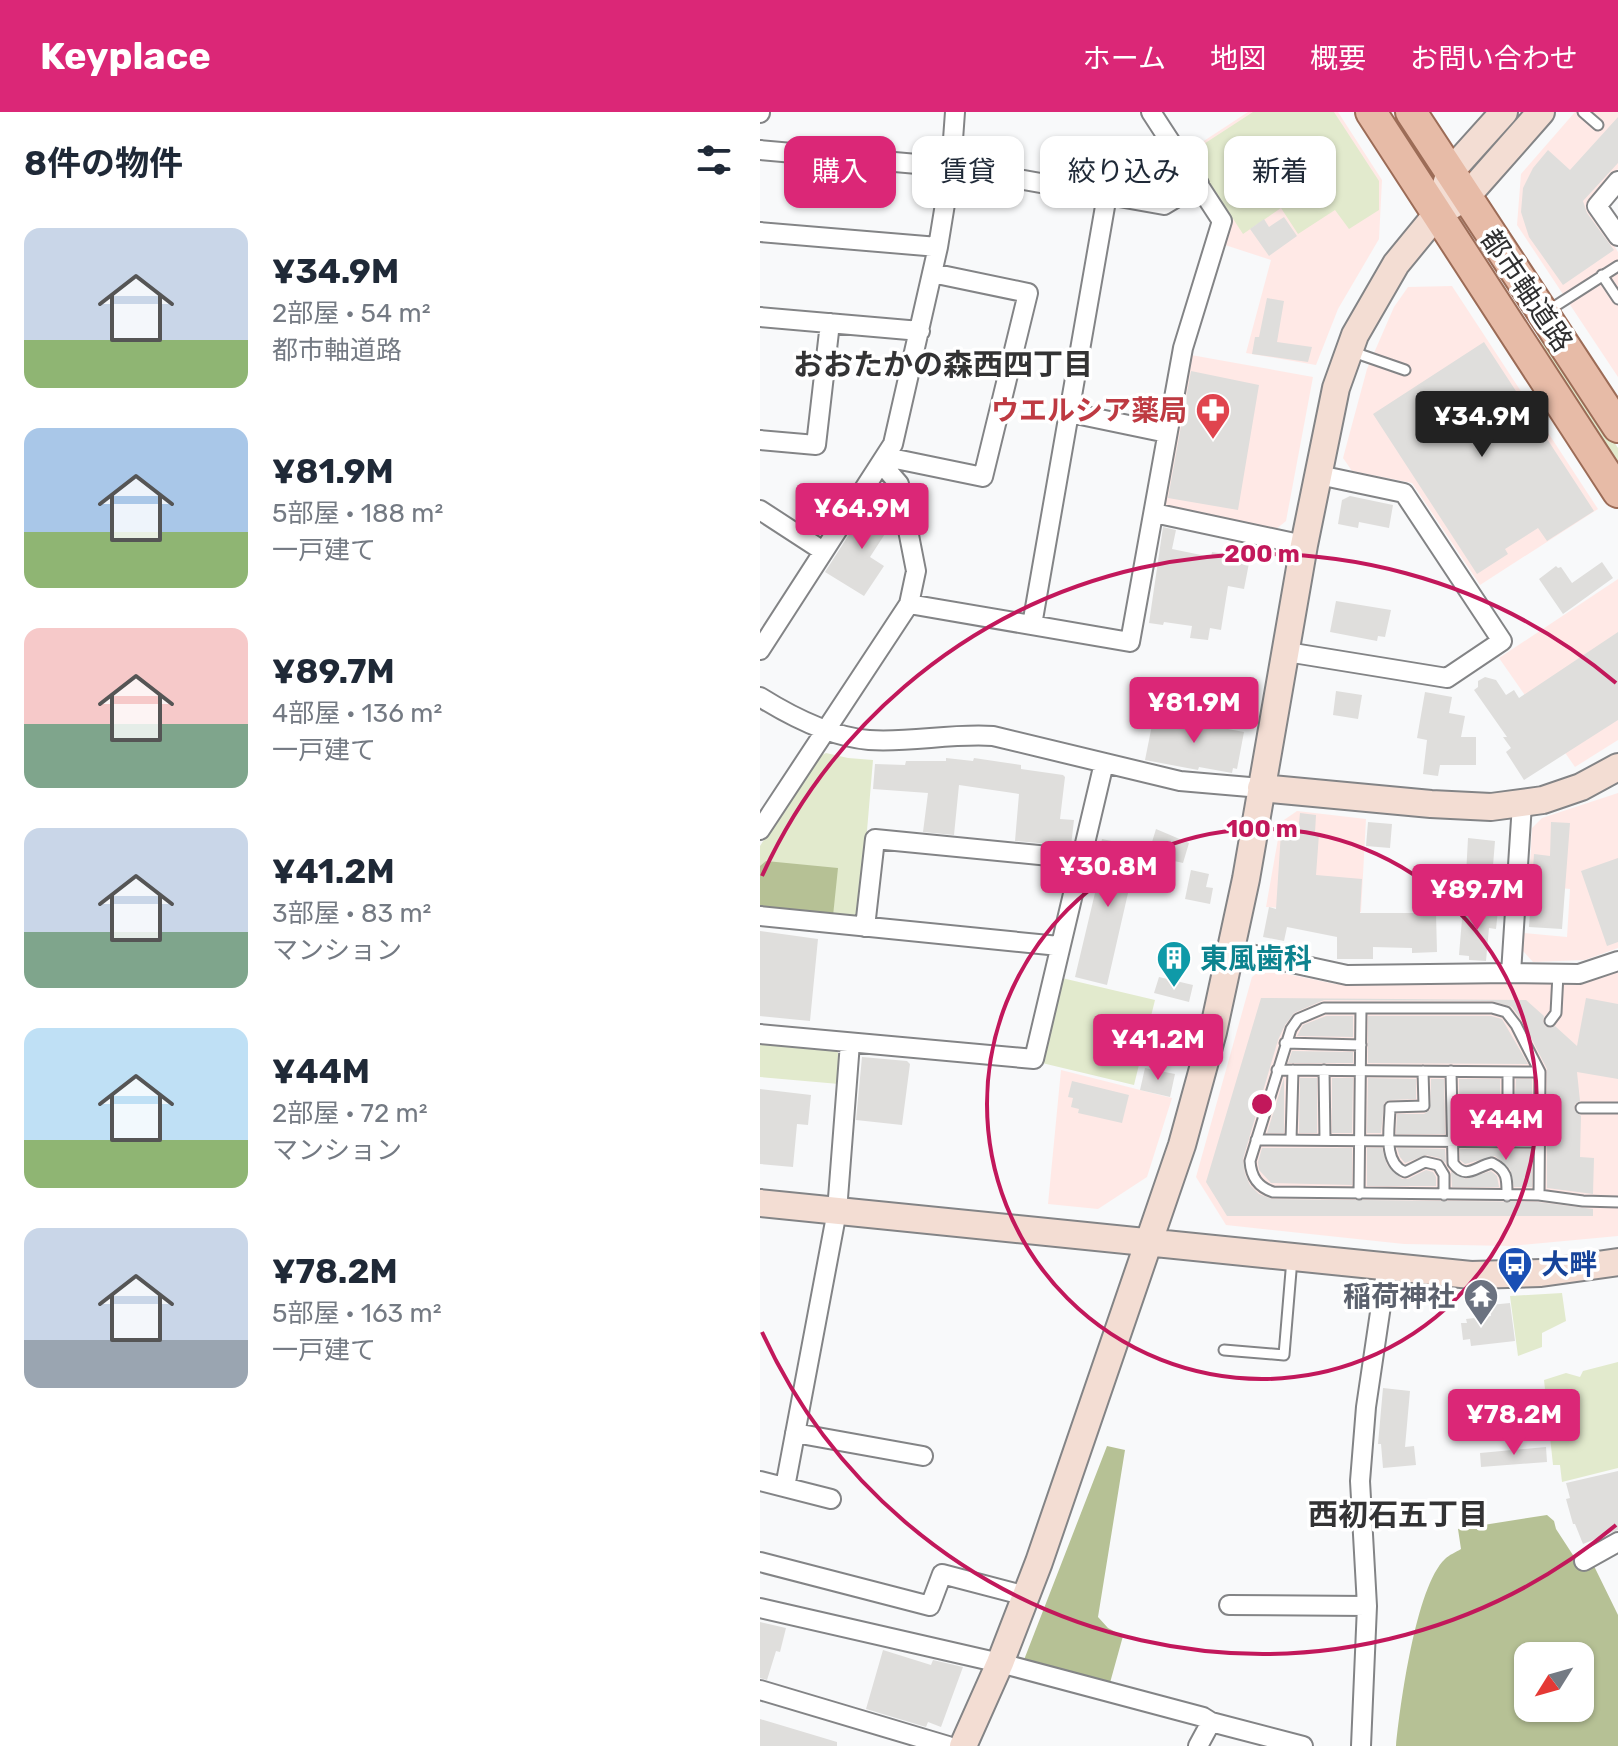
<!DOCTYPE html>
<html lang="ja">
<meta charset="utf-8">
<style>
:root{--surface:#fff;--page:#f6f6f7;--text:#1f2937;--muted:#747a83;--accent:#db2777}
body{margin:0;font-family:Rubik,"Noto Sans JP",sans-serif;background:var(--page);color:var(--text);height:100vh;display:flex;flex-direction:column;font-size:30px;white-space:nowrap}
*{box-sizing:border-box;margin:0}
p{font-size:26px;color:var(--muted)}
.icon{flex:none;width:44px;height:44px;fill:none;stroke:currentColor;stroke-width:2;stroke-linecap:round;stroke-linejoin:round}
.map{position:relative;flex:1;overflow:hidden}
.drawer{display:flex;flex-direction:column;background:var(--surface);width:760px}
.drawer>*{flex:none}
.hud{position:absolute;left:24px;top:24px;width:714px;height:72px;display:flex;gap:16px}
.needle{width:52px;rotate:233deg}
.fabs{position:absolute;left:754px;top:1530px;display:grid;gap:16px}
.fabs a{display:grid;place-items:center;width:80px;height:80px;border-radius:16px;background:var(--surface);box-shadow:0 2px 6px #0004;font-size:40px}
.price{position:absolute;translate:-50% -68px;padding:0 18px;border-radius:8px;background:var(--accent);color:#fff;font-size:26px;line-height:52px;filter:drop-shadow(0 2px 4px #0008)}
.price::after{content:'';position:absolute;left:50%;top:48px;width:24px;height:18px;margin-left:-12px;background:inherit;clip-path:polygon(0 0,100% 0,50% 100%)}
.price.active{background:#222;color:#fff}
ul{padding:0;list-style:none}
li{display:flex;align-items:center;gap:24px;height:200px;padding:0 24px}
li span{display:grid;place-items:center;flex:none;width:224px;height:160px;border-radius:16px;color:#555}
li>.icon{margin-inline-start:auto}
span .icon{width:96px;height:96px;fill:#fffc;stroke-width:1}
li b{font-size:34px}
h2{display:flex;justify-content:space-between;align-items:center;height:96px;padding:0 24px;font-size:34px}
.chip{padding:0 28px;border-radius:16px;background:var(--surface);box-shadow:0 2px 6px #0004;font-size:28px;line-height:72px}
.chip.active{background:var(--accent);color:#fff}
header{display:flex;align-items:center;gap:48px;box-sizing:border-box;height:112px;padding:0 40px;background:var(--accent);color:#fff}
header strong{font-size:38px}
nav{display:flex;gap:44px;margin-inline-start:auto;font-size:28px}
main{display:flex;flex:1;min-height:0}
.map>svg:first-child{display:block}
.commercial{fill:#ffe9e6}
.green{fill:#e2eacd}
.forest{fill:#b6c195;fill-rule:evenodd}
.building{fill:#dfdedc}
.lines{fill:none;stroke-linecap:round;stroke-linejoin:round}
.lane-casing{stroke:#838486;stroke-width:13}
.street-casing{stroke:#838486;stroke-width:22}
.secondary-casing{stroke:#838486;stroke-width:30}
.primary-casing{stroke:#9c6c57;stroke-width:34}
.lane{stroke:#fff;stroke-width:9}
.street{stroke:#fff;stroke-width:18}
.secondary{stroke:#f3ddd3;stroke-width:26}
.primary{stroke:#e7bba7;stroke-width:30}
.ring{fill:none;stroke:#c2185b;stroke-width:4}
.labels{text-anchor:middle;stroke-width:7;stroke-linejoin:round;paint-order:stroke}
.street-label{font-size:28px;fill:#2f2f30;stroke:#fff}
.health-label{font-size:28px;font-weight:bold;fill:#be3a42;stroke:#fff;text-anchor:end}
.culture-label{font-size:28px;font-weight:bold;fill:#0d838f;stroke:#fff;text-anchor:start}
.transit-label{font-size:28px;font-weight:bold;fill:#164399;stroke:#fff;text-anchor:start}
.worship-label{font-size:28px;font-weight:bold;fill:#5b616d;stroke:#fff;text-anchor:end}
.neighbourhood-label{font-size:30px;font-weight:bold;fill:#333334;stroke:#fff}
.centre{fill:#c2185b;stroke:#fff;stroke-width:4}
.ring-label{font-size:24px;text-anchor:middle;font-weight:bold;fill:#c2185b;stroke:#fff;stroke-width:7;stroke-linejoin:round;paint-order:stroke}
</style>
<header>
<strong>Keyplace</strong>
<nav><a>ホーム</a><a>地図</a><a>概要</a><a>お問い合わせ</a></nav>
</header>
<main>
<section class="drawer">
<h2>8件の物件<svg class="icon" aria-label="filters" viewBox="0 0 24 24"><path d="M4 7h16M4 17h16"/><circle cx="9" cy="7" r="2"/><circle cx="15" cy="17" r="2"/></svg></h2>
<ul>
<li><span style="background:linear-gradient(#c9d6e8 70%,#8fb573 0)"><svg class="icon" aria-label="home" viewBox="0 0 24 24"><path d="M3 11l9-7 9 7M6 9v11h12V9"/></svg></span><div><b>¥34.9M</b><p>2部屋 · 54 m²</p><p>都市軸道路</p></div></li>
<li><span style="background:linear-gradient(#a9c7e8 65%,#8fb573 0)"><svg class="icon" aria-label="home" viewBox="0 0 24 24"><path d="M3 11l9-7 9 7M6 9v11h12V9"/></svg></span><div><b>¥81.9M</b><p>5部屋 · 188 m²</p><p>一戸建て</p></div></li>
<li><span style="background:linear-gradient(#f6c9c9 60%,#7fa58c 0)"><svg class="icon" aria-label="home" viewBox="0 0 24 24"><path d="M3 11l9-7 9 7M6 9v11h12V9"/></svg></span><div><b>¥89.7M</b><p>4部屋 · 136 m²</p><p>一戸建て</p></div></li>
<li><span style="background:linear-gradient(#c9d6e8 65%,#7fa58c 0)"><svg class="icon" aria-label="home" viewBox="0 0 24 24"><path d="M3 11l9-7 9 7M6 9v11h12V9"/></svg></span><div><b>¥41.2M</b><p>3部屋 · 83 m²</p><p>マンション</p></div></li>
<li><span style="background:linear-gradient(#bfe0f5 70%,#8fb573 0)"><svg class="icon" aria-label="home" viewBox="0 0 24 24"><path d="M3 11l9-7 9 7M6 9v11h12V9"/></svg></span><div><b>¥44M</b><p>2部屋 · 72 m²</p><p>マンション</p></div></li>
<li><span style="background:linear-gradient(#c9d6e8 70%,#9aa5b1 0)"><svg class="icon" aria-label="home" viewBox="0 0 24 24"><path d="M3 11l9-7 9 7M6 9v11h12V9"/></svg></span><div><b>¥78.2M</b><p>5部屋 · 163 m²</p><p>一戸建て</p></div></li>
</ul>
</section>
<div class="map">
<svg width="858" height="1634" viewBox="0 0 858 1634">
<rect width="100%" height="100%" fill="#f8f9fa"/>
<path class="commercial" d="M488,0H578L622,68L619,127L578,197L556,253L486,241L511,148L462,132L427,40Z
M815,0H858V57L828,92L858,140V265L757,113L761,62Z
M692,174L838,397L720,473L652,371L592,359L583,346L607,257L634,195L648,175Z
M431,243L553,265L526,409L515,418L408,398L403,391Z
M858,467V628L815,655L739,546Z
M858,681V836L825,848L773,850L763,839L764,821L807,825L810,777L769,773L772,716L782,706Z
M537,699L606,707L601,800L506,795L521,710Z
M502,857L576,872H823L858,860V1124L751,1134L644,1132L466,1113L436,1065L492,865Z
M301,958L412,986L387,1065L338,1097L288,1092Z"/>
<path class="green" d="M493,0H574L619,69V98L589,117L575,98L538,122L521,96L483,122L430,41Z
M770,203L858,336V358L804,276L768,204Z
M66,641L88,646L113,648L100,801L93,806L0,796V734L58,645Z
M302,866L395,888L374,973L282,951Z
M0,930L76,938L81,945L79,972L0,965Z
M802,1181L806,1209L782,1221V1235L758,1244L750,1184Z
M858,1250V1356L802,1370L800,1353H793L784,1268L806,1261L820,1265L823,1259Z"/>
<path class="forest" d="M6,749L78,756L73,804L0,796V754Z
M347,1334L365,1338L338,1505L348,1516L363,1524L348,1578L262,1553Z
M787,1403L794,1409L796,1417L824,1460L834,1454L858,1503V1634H636C640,1593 656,1474 685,1447C689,1443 696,1440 701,1437L698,1417ZM768,1544H820V1596H768Z"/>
<path class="building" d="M858,5V51L823,89L827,101L854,138L803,173L769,125L761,100L763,76L773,56L788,38L810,58Z
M524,105L537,124L509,144L490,117L504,107L509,115Z
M507,186L524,189L517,230L552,235L548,250L492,242L495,225H499Z
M724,230L834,399L787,429L778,416L745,437L748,442L717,462L613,302Z
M431,259L499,273L478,398L408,386Z
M590,384L633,393L629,416L599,410L598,416L578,412L582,388Z
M108,393L132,400L134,408L110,445L124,454L104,484L65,460Z
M403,415L416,418L412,437L451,445L452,440L490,446L484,477L468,474L461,518L450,516L448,528L430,526L432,514L404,510L403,513L389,511Z
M842,450L853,466L803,502L779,467L796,454L798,456L801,455L812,471Z
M576,489L631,498L625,525L618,524L617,529L570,520Z
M858,520V608L764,668L746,640L751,636L743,625H747L714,578L718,575V569L725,565L736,568L746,583L754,578L759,586Z
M576,579L602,583L598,607L573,603Z
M665,580L692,585L689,601L705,604L701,625H716V653H680L678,664L663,662L667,628L657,626Z
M394,603L484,620L477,657L473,656L472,661L439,655L438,658L385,648Z
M186,646L213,649L214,646L261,653V657L303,663L305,665L300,707L314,708L311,734L255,729L259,682L199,673L194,723L163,720L168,681L113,677L115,652L145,653L146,649H186Z
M540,701L556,703L555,721L559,722L556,763L602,767L600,801H676L677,840L652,841V836L613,835V847H577V825L527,815L524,829L503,825L509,795L516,797L521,720L538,721Z
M608,710L632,712L630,736L606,734Z
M791,710L810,711L802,817L769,815L774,742L790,744Z
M396,717L429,731L423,751L388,743Z
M708,726L735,729L732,766L706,763Z
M342,727L384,736L378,769L371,768L347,873L315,865L340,760L335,759Z
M858,746V830L847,834L821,759Z
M431,758L449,762L446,775L453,776L450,792L425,787Z
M703,795L738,798L736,817L729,816L726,849L709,848V844L699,843Z
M0,819L58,827L50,909L0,904Z
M399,865L433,873L429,890L394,881Z
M501,886L766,888L784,904L783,909L785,914L790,916L795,914L817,934L826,886L858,892V967L817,960L820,989L815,992L814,997L821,1004L820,1045L834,1046L833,1082L787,1076V957L763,910L752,895L732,889L564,888L534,901L525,913L518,928L483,1047L485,1062L490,1073L499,1082L512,1087L778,1090L833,1097V1104H467L446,1070Z
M566,904H593V925L537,924L543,913Z
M608,904H731L742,907L768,952L608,951Z
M532,939L593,940V951H528Z
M102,945L147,949L150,952L142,1013L96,1008Z
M385,956L415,962L410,985L380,978Z
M524,966V1021H507Z
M540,966H557V1021H539Z
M572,966H593L592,1021H572Z
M608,966L656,967V987L630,988L624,991L621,1021H607Z
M671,967H684L685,1022H636L637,1002H664L670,998Z
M699,967H740V987L714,986L708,990L706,1022H700Z
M756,967H772V1022H722V1002H748L754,999Z
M312,969L369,983L362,1011L318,1001L319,997L311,995L313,986L308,985Z
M0,977L51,983L48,1013L37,1012L33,1055L0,1052Z
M502,1036H592V1073L511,1071L499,1058L498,1050Z
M607,1036H622L627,1053L642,1067H648L666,1058L673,1060L676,1065V1074H607Z
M637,1036L685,1037L686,1051L680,1046L666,1043L645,1051L640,1045Z
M700,1037H772V1075H754L750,1057L735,1044L705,1052L700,1048Z
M731,1059L737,1064L739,1075H692L691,1060L706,1067Z
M750,1191L755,1229L711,1234L710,1227L703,1228L701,1211H707L706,1207L731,1204L730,1193Z
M623,1276L650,1279L645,1335L654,1334L656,1353L623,1356L621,1332H618Z
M786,1335L787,1350L721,1355L720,1341Z
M858,1359V1418L823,1432L815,1412H813L806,1387L810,1386L806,1371Z
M0,1510L26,1516L20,1540L16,1539L7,1568L0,1566Z
M123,1538L171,1553L173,1548L203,1555L181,1615L168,1610L166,1615L106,1597Z
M0,1607L77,1630V1634H0Z"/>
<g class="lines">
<g class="lane-casing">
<path id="lane" d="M823,0L838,13
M842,163L858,187
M786,200L858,154
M593,240L645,258
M790,909L796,901L798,862
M525,931L601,933
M517,958L780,960
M564,958L565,1028
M663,959L664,994L630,995C630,1015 622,1051 645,1060L665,1050L678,1053L684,1063V1083
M691,959L693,1051C706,1069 716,1054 732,1051C748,1059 747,1067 747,1084
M821,996H858
M496,1028L779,1030
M531,1028L533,958
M714,1029V994L748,995V960
M599,1082L601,897
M779,1083L780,960L756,913L746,900L732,896H564L538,907L531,917L490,1049C491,1065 498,1075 513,1080L779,1083L823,1089L858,1090
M464,1238L524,1243L532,1147"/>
</g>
<g class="street-casing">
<path id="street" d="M0,1V0
M0,38L191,55L404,93L439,72
M858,69L837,94L858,124
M0,120L178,135
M0,205L160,219
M311,301L407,321
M0,328L56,333L70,211
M126,345L223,365L268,181L172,161
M0,398L63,439
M394,401L544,433
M149,492L370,530L423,236L462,109L391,0
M272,513L347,83
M0,538L133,332L178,135L191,55L195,0
M527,540L687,566L742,529L644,381L559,363
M0,585C32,605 71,625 109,628C150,631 191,621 233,624L420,669L501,676
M0,718L149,492L156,459L139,372L121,351
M0,804L299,834
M105,815L115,727L320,747
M472,838L587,863L751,861L762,692
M751,861L819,862L858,849
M0,922L274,947L344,651
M35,1321L163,1344
M0,1369L71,1387
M25,1375L77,1099L90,931
M824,1449L858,1430
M0,1450L170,1494L182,1462L266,1484
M469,1493L607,1494
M0,1496L240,1551L443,1605L451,1610
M0,1578L188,1634
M438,1634L451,1610L543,1634
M601,1634L607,1494L600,1369L606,1295L627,1153"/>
</g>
<g class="secondary-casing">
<path id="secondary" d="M684,79L690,60L744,0
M501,676L671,692L731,695L783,688L821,675L858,655
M0,1091L711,1163L781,1161L858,1150
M203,1634L240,1551L279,1450L422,1033L453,920L486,767L544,433L576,276L595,223L636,152L677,102L706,85L781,0"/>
</g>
<g class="primary-casing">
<path id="primary" d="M611,0L858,380
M651,0L858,315"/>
</g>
<use href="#lane" class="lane"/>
<use href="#street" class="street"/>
<use href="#secondary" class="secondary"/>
<use href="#primary" class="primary"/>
</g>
<g class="ring">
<circle cx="502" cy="992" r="275"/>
<path d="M856 1413A550 550 0 0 1 2 1220M2 764A550 550 0 0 1 856 571"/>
</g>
<defs>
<g id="pharmacy-pin" transform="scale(1.8)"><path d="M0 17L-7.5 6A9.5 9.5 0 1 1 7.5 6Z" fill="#e0444e" stroke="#fff"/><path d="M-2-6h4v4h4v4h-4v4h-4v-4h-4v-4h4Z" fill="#fff"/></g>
<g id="building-pin" transform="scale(1.8)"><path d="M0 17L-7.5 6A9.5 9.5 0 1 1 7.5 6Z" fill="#0f9aa8" stroke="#fff"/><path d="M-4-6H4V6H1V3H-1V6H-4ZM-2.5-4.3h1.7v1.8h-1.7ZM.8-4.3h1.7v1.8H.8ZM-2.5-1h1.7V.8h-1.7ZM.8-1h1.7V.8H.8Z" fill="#fff"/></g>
<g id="bus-pin" transform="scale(1.8)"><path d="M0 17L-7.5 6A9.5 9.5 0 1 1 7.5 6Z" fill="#1a4fb4" stroke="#fff"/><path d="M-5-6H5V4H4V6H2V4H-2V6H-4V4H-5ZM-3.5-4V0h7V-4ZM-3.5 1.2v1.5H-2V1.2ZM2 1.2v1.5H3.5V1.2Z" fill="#fff"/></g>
<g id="temple-pin" transform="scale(1.8)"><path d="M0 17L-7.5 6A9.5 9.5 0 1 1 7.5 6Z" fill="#6b7280" stroke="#fff"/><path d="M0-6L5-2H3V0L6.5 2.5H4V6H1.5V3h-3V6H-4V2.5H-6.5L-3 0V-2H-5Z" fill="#fff"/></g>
</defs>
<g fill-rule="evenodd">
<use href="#pharmacy-pin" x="453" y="298"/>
<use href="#building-pin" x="414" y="846"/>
<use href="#bus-pin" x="755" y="1152"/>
<use href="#temple-pin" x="721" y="1184"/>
</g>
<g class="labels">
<g class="street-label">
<text transform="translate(767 178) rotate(56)" y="10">都市軸道路</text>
</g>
<g class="health-label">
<text x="427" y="308">ウエルシア薬局</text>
</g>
<g class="culture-label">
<text x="440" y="856">東風歯科</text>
</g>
<g class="transit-label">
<text x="781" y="1162">大畔</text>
</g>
<g class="worship-label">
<text x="695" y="1194">稲荷神社</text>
</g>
<g class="neighbourhood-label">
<text x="183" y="263">おおたかの森西四丁目</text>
<text x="638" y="1413">西初石五丁目</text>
</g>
</g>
<circle cx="502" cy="992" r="12" class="centre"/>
<g class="ring-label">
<text x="502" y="450">200 m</text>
<text x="502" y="725">100 m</text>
</g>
</svg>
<div class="fabs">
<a><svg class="needle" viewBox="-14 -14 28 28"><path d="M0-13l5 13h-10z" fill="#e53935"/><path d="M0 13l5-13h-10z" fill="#747a83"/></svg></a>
</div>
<b class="price active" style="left:722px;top:347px">¥34.9M</b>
<b class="price" style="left:102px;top:439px">¥64.9M</b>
<b class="price" style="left:434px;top:633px">¥81.9M</b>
<b class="price" style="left:348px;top:797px">¥30.8M</b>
<b class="price" style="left:717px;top:820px">¥89.7M</b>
<b class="price" style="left:398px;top:970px">¥41.2M</b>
<b class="price" style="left:746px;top:1050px">¥44M</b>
<b class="price" style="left:754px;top:1345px">¥78.2M</b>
<div class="hud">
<a class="chip active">購入</a>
<a class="chip">賃貸</a>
<a class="chip">絞り込み</a>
<a class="chip">新着</a>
</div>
</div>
</main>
